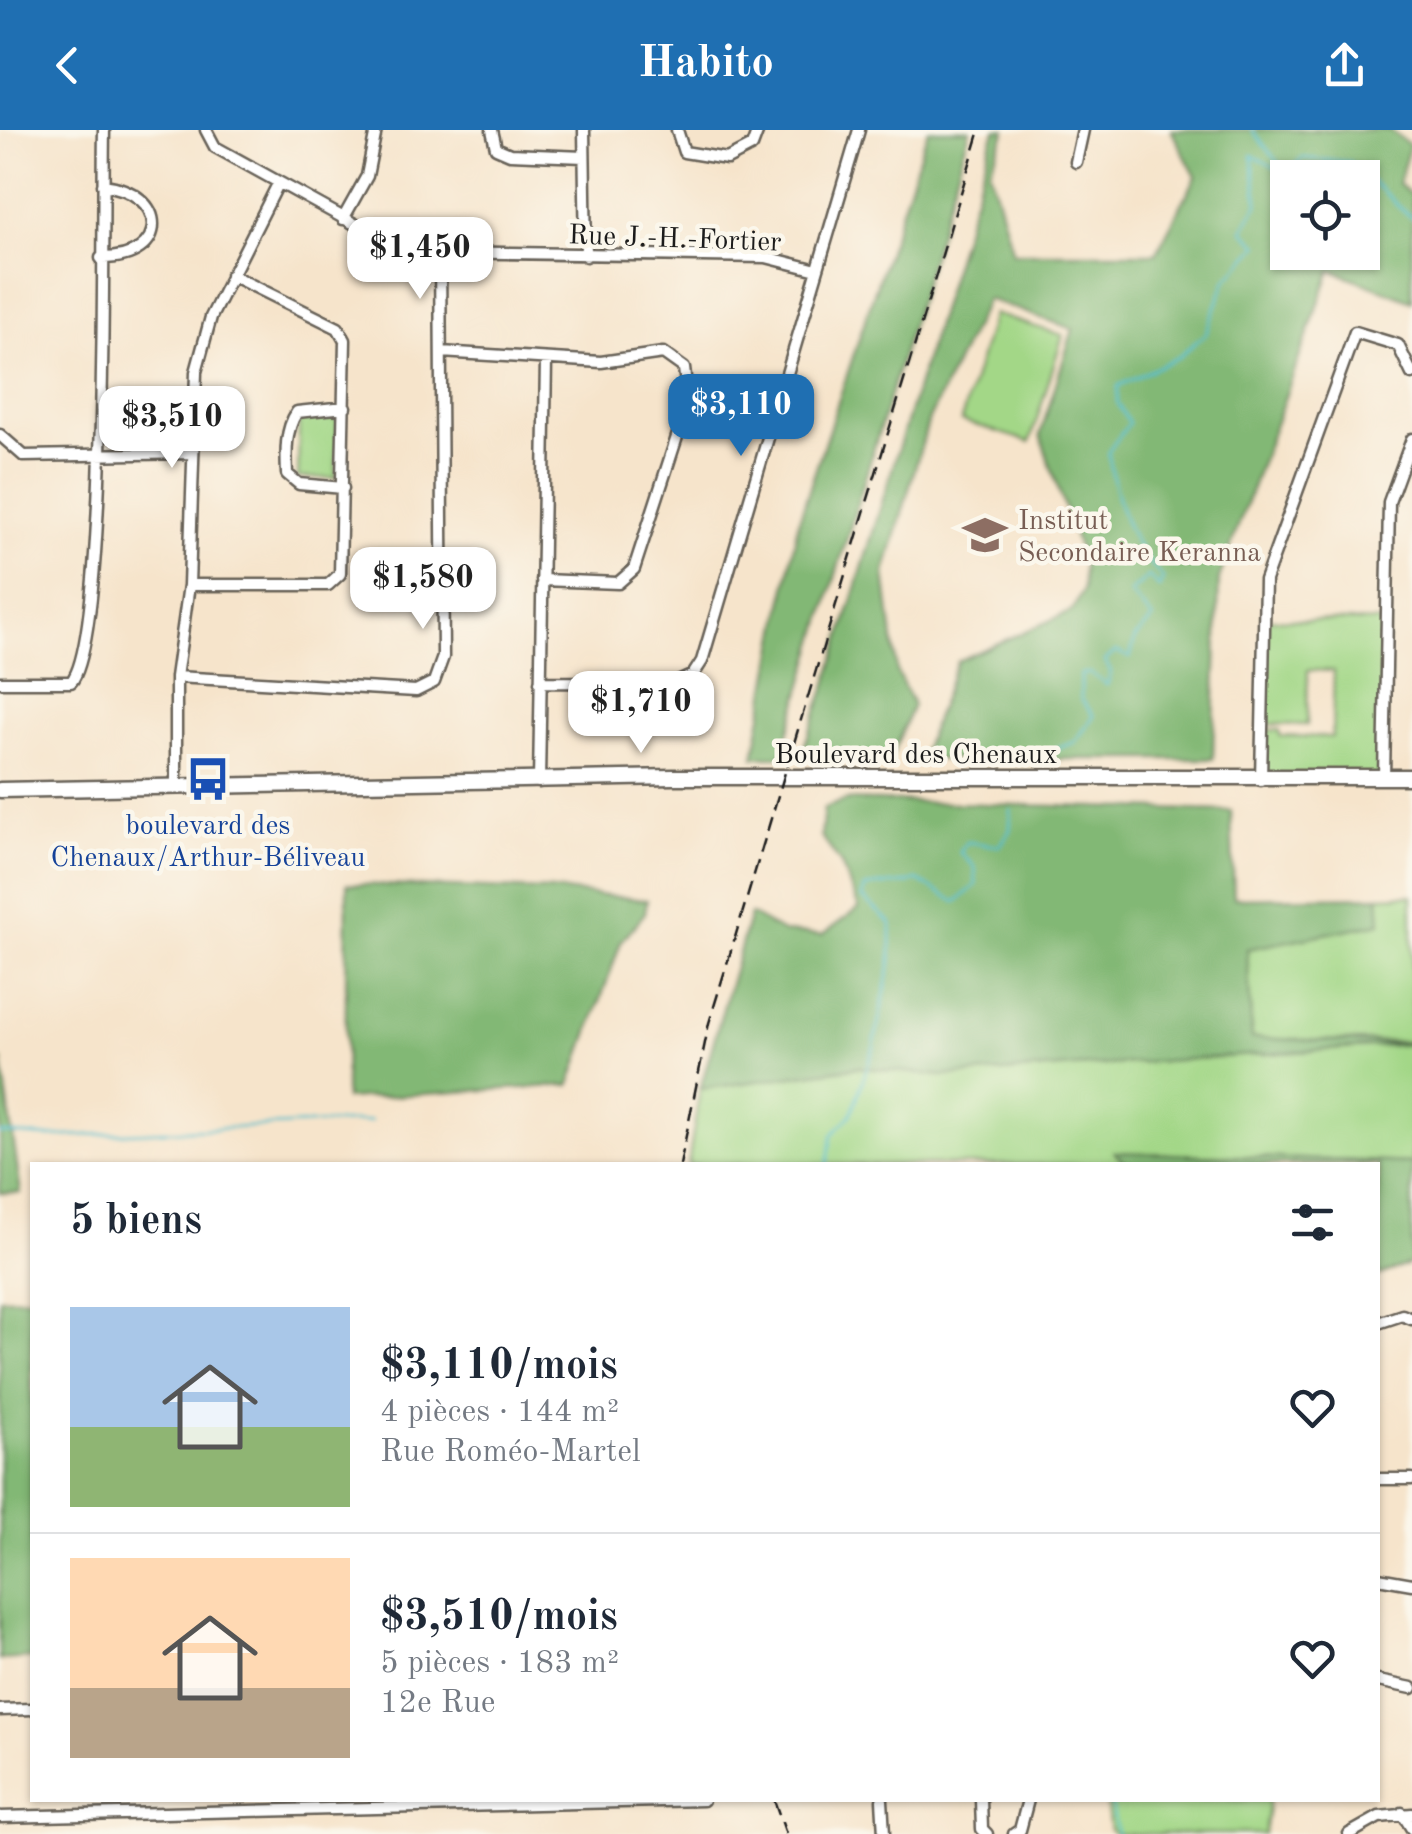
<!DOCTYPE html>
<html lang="fr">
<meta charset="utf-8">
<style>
:root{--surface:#fff;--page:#f6f6f7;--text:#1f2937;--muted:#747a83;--line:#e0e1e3;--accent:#1f6fb2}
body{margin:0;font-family:"Old Standard TT",serif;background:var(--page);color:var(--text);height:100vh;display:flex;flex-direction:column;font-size:38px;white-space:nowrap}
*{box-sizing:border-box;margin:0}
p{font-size:32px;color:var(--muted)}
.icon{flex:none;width:55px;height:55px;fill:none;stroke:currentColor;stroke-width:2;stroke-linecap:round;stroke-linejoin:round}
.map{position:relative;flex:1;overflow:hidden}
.panel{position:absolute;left:30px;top:1032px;width:1350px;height:640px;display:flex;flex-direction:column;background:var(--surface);border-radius:0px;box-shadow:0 2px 8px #0004}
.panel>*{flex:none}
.buttons{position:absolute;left:1270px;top:30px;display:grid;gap:20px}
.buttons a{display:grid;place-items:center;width:110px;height:110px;border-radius:0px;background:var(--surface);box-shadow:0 2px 8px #0004;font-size:50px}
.price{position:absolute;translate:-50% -85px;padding:0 22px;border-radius:20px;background:#fff;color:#222;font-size:32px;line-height:65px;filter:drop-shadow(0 2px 5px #0008)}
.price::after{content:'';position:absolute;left:50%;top:60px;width:30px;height:22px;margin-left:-15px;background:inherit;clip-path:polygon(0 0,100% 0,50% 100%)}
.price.active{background:var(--accent);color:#fff}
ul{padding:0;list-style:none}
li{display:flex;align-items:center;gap:30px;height:250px;padding:0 40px}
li+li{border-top:2px solid var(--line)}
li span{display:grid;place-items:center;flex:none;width:280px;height:200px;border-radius:0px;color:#555}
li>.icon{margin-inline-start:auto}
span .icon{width:120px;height:120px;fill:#fffc;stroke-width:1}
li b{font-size:42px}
h2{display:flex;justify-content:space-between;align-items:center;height:120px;padding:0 40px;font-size:42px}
header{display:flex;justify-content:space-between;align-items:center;height:130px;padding:0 40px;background:var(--accent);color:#fff;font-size:45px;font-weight:600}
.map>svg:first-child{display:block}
.green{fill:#a3d787;stroke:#607a52;stroke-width:2.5}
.forest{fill:#82b874;stroke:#4f6a48;stroke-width:2.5;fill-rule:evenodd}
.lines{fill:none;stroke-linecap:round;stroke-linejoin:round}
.stream{stroke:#52becd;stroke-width:2.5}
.minor-casing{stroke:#686259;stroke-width:15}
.secondary-casing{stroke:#686259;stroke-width:19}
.minor{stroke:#fff;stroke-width:10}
.secondary{stroke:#fff;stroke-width:14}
.rail{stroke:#1c1c1c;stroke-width:2.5;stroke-dasharray:15 8;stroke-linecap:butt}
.labels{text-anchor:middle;stroke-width:9;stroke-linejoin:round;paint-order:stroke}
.street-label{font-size:28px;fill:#1c1c1c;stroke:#fbf7ec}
.education-label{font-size:28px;fill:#785e54;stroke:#fbf7ec;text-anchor:start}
.transit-label{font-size:28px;fill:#164399;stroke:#fbf7ec}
</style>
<header><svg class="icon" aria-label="back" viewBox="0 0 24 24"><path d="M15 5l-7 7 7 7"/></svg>Habito<svg class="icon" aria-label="share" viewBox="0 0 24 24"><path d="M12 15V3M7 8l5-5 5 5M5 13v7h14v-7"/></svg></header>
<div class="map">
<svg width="1412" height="1704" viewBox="0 0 1412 1704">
<rect width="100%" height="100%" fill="#fbf7ec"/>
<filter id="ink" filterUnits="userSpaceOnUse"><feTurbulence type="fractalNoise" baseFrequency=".01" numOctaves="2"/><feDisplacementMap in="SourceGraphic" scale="20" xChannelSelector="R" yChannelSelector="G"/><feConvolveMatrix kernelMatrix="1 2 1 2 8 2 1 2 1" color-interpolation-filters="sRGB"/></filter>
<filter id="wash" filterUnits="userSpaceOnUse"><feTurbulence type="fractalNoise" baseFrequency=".0048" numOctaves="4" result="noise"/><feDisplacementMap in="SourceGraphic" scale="40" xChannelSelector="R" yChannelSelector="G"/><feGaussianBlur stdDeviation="2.25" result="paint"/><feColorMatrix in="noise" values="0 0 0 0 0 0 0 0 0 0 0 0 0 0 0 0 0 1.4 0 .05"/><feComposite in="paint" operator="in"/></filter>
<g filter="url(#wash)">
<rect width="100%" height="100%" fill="#f6e4cb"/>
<path class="green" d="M993,184L1063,205L1030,312L961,291Z
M299,288L338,289L336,348H298Z
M1264,489L1387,492L1384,648L1261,650L1262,600H1279L1280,606L1332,607L1334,541L1308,540L1307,595L1262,594Z
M1412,765V912L1252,909L1246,819L1380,793L1379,766Z
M1412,914V1033L1116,1022L1127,1035H688L700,959L858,937L943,946Z
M1106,1670H1269L1264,1704H1115L1110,1700Z"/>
<path class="forest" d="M928,0H970L781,627H754L798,393Z
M995,0H1006L990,40L1013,123H1156L1196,47L1171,0H1390L1410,15L1398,54L1412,65V171L1331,140L1219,449L1213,629H920L957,531L1072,481L1083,460V432L1040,305L1073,199L987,169L929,289L885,443L897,542L913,575L890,630L800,627L826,557ZM1288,48H1362V122H1288Z
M847,670L1231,681L1234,768L1379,766L1381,793L1247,819L1252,908L1412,914L943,946L857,937L700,959L750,784L783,802L822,805L859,778L841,734L821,706L824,678Z
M347,754L552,760L647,770L645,783L621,812L570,955L345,969Z
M0,930H2L21,1063H0Z
M1114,1022L1412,1033V1133L1378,1146V1035H1127Z
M32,1167V1528L0,1530V1168Z"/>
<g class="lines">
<path class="stream" d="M1287,43L1302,28L1350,32L1412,88
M1031,628L1075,612L1094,586L1081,569V544L1090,543L1107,555L1111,542L1105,531L1116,521L1130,528L1135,508L1153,489L1130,463L1149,446L1159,458L1163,448C1125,409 1118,374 1108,322L1129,293L1117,273L1118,256L1180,226L1206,203L1226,150L1259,115L1243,100L1258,74L1252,25L1287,44L1252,0
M0,1003L47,1007L371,991
M827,1035L832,1005L851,985L873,920L891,832V793L862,767L865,758C883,751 899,758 917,750L956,772L976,755L975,737L960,722L967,712L1000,716L1010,700L1011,680
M1111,1670L1117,1704"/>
</g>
</g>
<g filter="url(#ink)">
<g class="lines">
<g class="minor-casing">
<path id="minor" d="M206,0L215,17L389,113L440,122L766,127L817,140
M492,0L496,18L510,24L584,27
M584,0L586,126
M677,0L684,22L727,29L752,16L758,0
M1076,32L1083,0
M343,89L367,46L376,0
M101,128C171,129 169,62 103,55
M441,222L601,232L663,223L684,238L688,273L634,439L618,453L542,450
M0,305L24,326L192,323
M343,358L299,354L287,344C286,322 285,300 297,282L345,277
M189,455H328L340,444L345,210L338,198L231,145
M176,547L416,561L434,552L443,527L440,122
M0,552H71C109,510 102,84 104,0
M540,552L676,553L693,545L702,531L859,0
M1384,648L1389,372L1412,309
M1261,650L1265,450L1355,202L1398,215L1412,244
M539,652L546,231
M176,655V547L189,455L196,242L211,187L278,54
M1378,1193L1402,1185L1412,1189
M1378,1349H1412
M1378,1448L1412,1454
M1378,1551L1412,1558
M0,1580L32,1579
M882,1670L884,1704
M981,1670L982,1699L987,1704
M1402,1683L1412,1699
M0,1687L703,1670
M1014,1704L1020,1700L1028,1670
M1349,1704L1379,1687L1412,1684"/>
</g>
<g class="secondary-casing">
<path id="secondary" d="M0,660L673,647H1412"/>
</g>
<use href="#minor" class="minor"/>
<use href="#secondary" class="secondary"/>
<path class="rail" d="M680,1035L709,893L980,0
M774,1670L786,1704"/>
</g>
</g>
<defs>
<g id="school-bare" transform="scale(3.45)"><path d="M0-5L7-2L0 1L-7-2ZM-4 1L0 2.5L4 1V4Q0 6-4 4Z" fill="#8d6e63" stroke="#fbf7ec" stroke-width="2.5" paint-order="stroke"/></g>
<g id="bus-bare" transform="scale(3.45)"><path d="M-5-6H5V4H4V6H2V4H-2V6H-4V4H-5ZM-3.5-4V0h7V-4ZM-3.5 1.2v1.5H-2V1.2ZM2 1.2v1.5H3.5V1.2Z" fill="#1a4fb4" stroke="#fbf7ec" stroke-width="2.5" paint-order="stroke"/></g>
</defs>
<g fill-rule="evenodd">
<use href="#school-bare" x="985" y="405"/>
<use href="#bus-bare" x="208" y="649"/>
</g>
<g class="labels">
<g class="street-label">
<text transform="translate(675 107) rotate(2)" y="10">Rue J.-H.-Fortier</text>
<text x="916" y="633">Boulevard des Chenaux</text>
</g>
<g class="education-label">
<text x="1018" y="399">Institut<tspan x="1018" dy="32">Secondaire Keranna</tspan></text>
</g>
<g class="transit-label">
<text x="208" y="704">boulevard des<tspan x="208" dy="32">Chenaux/Arthur-Béliveau</tspan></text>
</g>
</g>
</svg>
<div class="buttons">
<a><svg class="icon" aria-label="locate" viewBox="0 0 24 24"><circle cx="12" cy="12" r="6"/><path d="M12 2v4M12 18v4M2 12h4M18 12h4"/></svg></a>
</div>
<b class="price" style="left:420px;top:172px">$1,450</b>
<b class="price active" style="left:741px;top:329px">$3,110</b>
<b class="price" style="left:172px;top:341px">$3,510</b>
<b class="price" style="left:423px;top:502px">$1,580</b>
<b class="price" style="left:641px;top:626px">$1,710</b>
<section class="panel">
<h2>5 biens<svg class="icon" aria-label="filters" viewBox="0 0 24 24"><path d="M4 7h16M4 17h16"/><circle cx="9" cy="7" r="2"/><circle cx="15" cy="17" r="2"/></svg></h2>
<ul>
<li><span style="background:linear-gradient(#a9c7e8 60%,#8fb573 0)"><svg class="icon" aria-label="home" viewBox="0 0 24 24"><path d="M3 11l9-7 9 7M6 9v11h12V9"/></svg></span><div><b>$3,110/mois</b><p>4 pièces · 144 m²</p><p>Rue Roméo-Martel</p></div><svg class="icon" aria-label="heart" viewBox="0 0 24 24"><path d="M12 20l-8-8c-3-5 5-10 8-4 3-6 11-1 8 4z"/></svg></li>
<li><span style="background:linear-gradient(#ffd9b3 65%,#b9a48a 0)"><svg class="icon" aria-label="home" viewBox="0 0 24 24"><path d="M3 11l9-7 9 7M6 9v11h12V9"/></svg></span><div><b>$3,510/mois</b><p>5 pièces · 183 m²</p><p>12e Rue</p></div><svg class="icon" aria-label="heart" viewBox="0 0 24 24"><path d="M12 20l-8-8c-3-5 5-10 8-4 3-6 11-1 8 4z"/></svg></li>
</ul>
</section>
</div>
